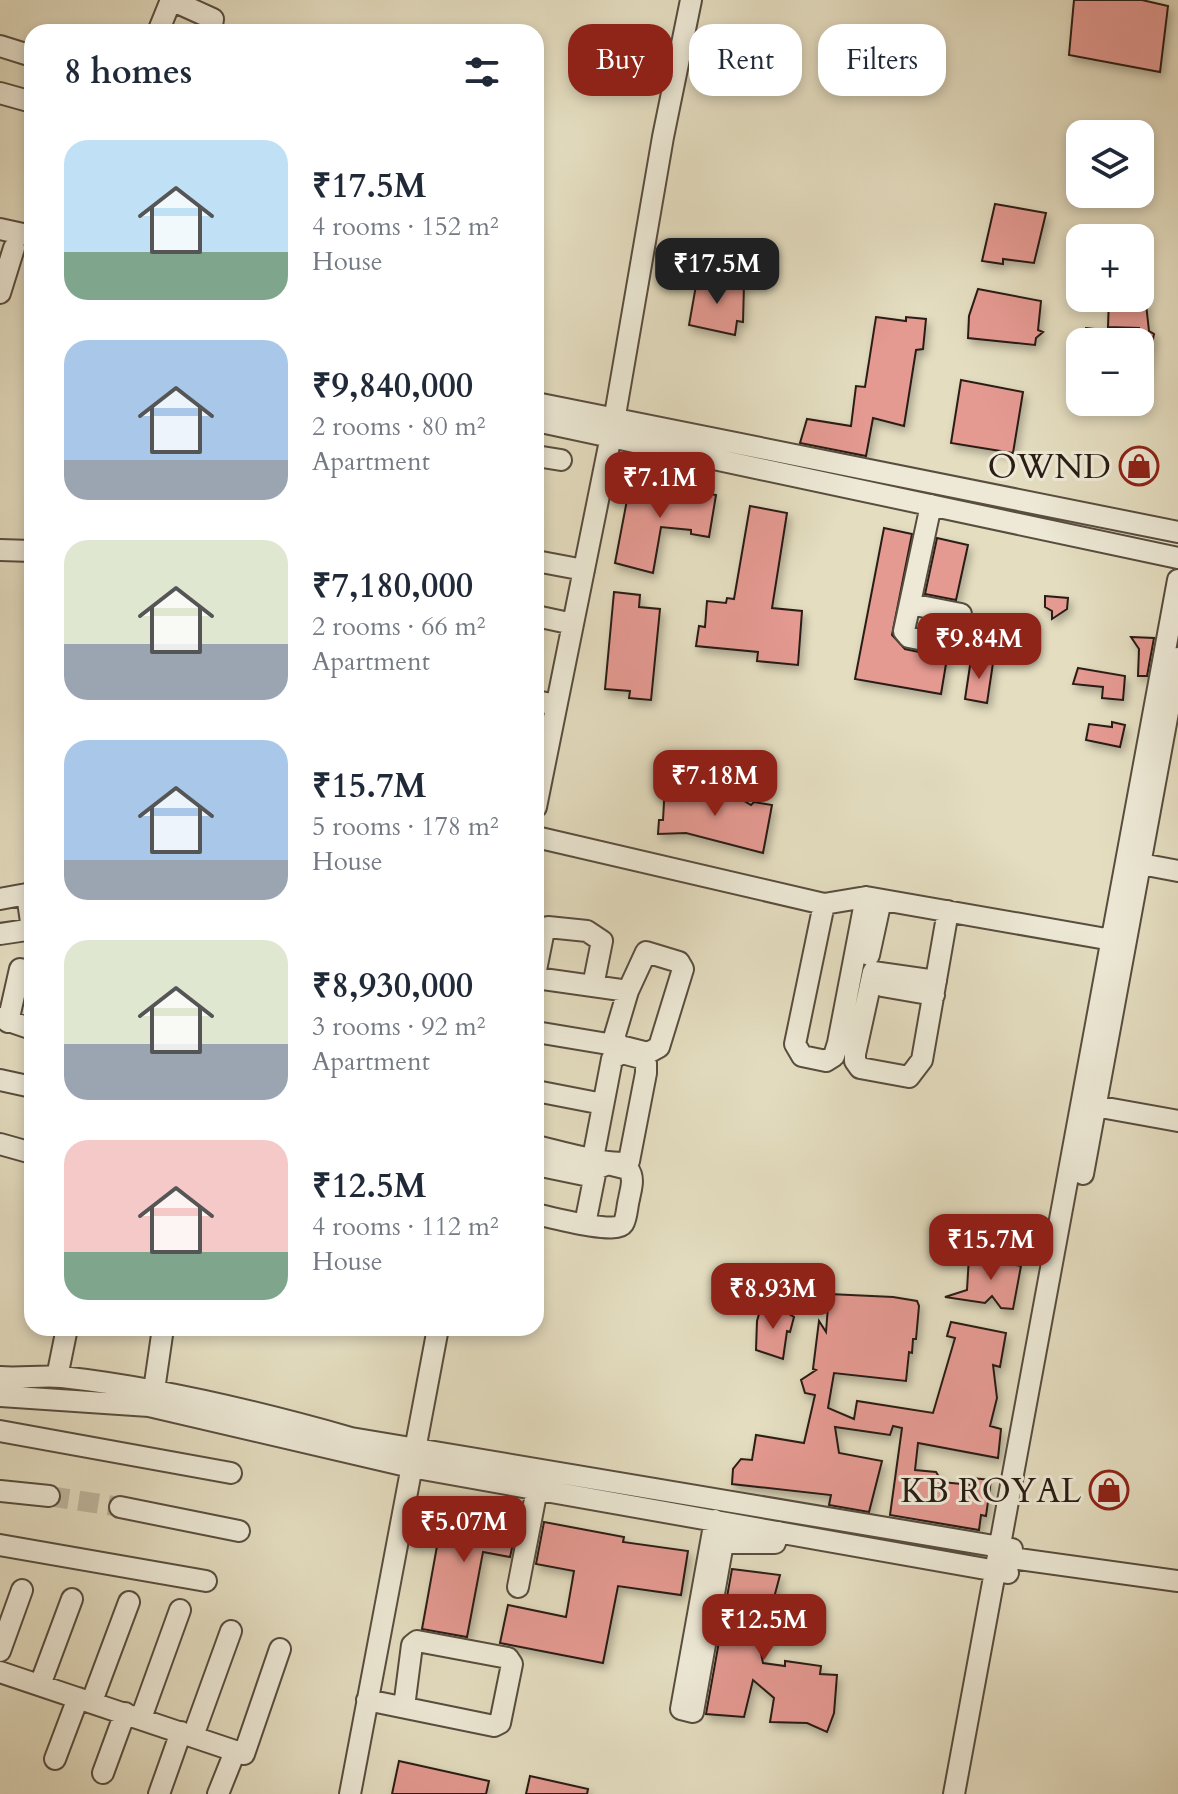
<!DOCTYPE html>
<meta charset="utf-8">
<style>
:root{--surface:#fff;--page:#f2f2f3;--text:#1f2937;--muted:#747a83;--accent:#8f2418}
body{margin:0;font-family:Cardo,serif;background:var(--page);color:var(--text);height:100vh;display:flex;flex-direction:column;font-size:30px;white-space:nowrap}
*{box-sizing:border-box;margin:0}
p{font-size:26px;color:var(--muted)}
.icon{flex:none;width:44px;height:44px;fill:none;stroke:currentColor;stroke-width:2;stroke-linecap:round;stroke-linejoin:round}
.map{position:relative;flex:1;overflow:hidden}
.sheet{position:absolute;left:24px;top:24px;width:520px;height:1312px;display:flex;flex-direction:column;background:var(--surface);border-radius:24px;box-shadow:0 4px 12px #0003}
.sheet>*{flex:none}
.hud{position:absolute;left:568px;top:24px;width:490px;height:72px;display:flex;gap:16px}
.controls{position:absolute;left:1066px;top:120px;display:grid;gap:16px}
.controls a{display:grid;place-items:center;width:88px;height:88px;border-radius:16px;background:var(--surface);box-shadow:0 4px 12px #0003;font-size:40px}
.price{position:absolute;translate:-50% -68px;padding:0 18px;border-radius:16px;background:var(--accent);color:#fff;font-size:26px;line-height:52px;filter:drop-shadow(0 2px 4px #0008)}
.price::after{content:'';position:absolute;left:50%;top:48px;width:24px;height:18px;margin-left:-12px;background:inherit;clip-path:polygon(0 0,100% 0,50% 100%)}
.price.on{background:#222;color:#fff}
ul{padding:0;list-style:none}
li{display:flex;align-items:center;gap:24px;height:200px;padding:0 40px}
li span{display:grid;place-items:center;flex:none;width:224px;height:160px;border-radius:24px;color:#555}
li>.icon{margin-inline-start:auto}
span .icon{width:96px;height:96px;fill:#fffc;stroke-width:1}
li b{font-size:34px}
h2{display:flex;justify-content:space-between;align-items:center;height:96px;padding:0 40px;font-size:34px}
.pill{padding:0 28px;border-radius:24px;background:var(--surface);box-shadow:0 4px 12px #0003;font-size:28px;line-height:72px}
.pill.on{background:var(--accent);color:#fff}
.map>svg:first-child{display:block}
.building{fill:#e49991;stroke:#2a1d14;stroke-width:2;filter:url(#shadow)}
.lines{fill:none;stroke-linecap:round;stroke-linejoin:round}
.minor-tunnel{stroke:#bfb79e;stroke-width:20;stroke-dasharray:20 10;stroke-linecap:butt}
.minor-casing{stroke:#584d3f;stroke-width:24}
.minor{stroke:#ede9d6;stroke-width:20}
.labels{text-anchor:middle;stroke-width:6;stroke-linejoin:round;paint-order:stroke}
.poi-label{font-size:34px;fill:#2a1d14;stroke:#ede9d6;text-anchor:end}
</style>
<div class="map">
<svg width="1178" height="1794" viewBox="0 0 1178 1794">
<defs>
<filter id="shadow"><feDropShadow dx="3" dy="5" stdDeviation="4" flood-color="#0004"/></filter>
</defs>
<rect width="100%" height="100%" fill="#e4ddc0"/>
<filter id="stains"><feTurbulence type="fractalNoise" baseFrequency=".0025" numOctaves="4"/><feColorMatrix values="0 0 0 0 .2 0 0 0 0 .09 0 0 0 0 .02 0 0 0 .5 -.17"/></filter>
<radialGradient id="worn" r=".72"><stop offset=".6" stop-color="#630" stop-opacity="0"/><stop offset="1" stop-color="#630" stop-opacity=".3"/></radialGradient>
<path class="building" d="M1074,0H1142L1168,6L1160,72L1069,55Z
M995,204L1046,213L1034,263L1003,259V264L982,261Z
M698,274L708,275L710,282L744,284L743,322L737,321L735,335L689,325Z
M978,289L1041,301L1038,330L1043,332L1036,338L1035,345L968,338L969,316Z
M1109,298L1146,304L1149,331L1154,334L1145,377L1140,376V342H1136L1139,328L1108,327Z
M876,317L906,321V317L926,319L923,349L916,350L904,426L873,418L866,456L800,443L807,419L851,426L856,386L865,387Z
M1086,328L1112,331L1110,342H1084Z
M961,380L1023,392L1013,453L951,443Z
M631,479L716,495L709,537L691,534V530L661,527L653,573L615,563Z
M750,506L787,513L772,608L802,611L798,665L757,661L758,652L696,646L699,626L705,627L707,601L726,603L727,598L734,599Z
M884,528L912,534L892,635L905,649L947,658L941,694L855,679Z
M937,538L968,545L956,600L925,594Z
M614,592L640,595L639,607L660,609L651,700L629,698L630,691L605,689Z
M1045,596L1068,598L1067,609L1052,619V611L1045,607Z
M1131,637L1154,638L1147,676H1138L1139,649Z
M971,659L993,663L987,703L965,699Z
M1078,668L1125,676L1123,700L1102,698L1103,687L1073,684Z
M1112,722L1125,725L1120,747L1086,740L1089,724L1112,727Z
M665,785L736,796L751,805L754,802L772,805L763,853L686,833L658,834L659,820H663Z
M969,1256L1021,1266L1013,1309L1001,1308L992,1296L985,1303L945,1297L967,1290Z
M774,1278L809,1281L803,1296L773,1294Z
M829,1294L893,1297L917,1301L919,1306L916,1339H913L912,1353L909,1352L906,1381L834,1373L828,1408L854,1419L857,1401L933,1413L955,1338L947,1336L951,1322L1006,1333L1000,1367L993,1365L997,1398L990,1426L1001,1429L998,1458L918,1443L915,1470L936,1472L942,1482L971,1485L972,1478L991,1480L986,1516L981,1515L979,1530L890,1515L902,1428L893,1426L890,1435L835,1427L839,1453L882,1461L869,1512L829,1505L831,1495L732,1484L733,1469L741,1459L752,1460L756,1435L804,1443L815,1395L805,1393L801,1380L816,1370L813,1369L819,1321L826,1332Z
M765,1306H775L794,1317L790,1332L787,1331L783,1359L756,1350L757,1321L759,1314H765Z
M445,1502L519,1516L510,1557L483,1552L467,1637L422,1629Z
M544,1522L624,1537L623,1542L688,1551L681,1595L618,1586L603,1663L500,1643L508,1605L566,1617L574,1571L536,1564Z
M732,1569L780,1575L770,1613L762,1612L769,1641L759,1644L763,1663L785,1666V1661L821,1666L820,1674L837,1675L834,1713L827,1732L807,1723L770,1722L774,1698L753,1680L744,1717L706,1714Z
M399,1761L489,1781L486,1794H392Z
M530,1776L588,1789L587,1794H526Z"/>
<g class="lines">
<path class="minor-tunnel" d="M49,1496L120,1507"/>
<g class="minor-casing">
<path id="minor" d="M158,32L171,0L213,19L211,32
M0,46L32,56
M0,93L32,102
M0,229L32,236
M0,293L14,248
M536,403L1178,532
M536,421L1178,558
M536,456L561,460
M931,505L904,631L909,637L953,646
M0,550L32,551
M536,561L584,570
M910,604L961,614
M536,616L573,624
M536,701L556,705
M536,807L614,421L663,137L691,0
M536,837L824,904L866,897L1112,940
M1141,864L1178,871
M0,899L32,893
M824,904L795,1044L802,1056L826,1061L834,1056L838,1043L866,897
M0,934L27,930L31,922L27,894
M646,952L679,962L683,969L659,1047L648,1053L620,1046L614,1038L628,991Z
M869,955L881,900
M536,970L544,930L548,927L587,931L602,941L593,986
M536,978L628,991
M936,981L873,972L855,1054V1061L860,1068L909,1077L922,1060L948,911
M882,986L934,995
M0,1018L32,1029
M8,1022L20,969L32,971
M536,1032L620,1046
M0,1080L32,1087
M536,1091L603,1104
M1084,1104L1178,1121
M0,1144L32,1153
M536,1146C555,1150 613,1168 629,1161L646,1073V1063L641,1058L622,1053L612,1059L593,1158
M536,1165L594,1177
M1083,1174L1178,658
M536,1214C550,1217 616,1235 623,1224C627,1218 627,1206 629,1199C631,1188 635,1178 628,1169L608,1164L596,1169L585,1224
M0,1377C20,1379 41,1375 62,1377C160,1388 256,1411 351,1438L1012,1549
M57,1377L67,1328
M154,1390L163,1328
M0,1396L149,1406L411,1467L1008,1573
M0,1431L231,1473
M0,1491L49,1496
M120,1507L239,1531
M715,1520L681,1709L693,1712L723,1543H775L778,1532
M0,1545L206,1581
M1011,1558L1178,1581
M518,1587L537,1489
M0,1651L22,1590
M0,1672L244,1754L280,1649
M40,1685L72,1599
M367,1700L494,1726L500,1723L512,1664L508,1658L417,1641L412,1645L404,1707
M92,1701L129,1602
M141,1718L180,1610
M193,1736L231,1631
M55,1759L78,1698
M103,1773L125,1713
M159,1794L181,1732
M218,1794L234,1754
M350,1794L438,1328
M954,1794L1178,580"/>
</g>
<use href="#minor" class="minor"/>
</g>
<defs>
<g id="shop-ring" transform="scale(2)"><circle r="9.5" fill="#ede9d6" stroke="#8f2418" stroke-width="1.5"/><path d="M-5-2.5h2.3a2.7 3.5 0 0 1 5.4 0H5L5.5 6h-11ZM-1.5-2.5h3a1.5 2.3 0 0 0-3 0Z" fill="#8f2418"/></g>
</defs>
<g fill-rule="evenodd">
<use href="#shop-ring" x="1139" y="466"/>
<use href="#shop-ring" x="1109" y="1490"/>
</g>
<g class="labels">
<g class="poi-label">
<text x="1111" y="478">OWND</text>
<text x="1081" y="1502">KB ROYAL</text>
</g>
</g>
<rect width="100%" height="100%" filter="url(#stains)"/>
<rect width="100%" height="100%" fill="url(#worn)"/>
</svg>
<div class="controls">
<a><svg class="icon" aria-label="layers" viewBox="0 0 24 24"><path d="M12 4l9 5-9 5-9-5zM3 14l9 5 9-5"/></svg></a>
<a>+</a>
<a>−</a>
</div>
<b class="price on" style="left:717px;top:306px">₹17.5M</b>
<b class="price" style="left:660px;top:520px">₹7.1M</b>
<b class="price" style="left:979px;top:681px">₹9.84M</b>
<b class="price" style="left:715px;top:818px">₹7.18M</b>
<b class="price" style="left:991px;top:1282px">₹15.7M</b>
<b class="price" style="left:773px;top:1331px">₹8.93M</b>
<b class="price" style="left:464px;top:1564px">₹5.07M</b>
<b class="price" style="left:764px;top:1662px">₹12.5M</b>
<div class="hud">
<a class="pill on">Buy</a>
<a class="pill">Rent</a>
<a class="pill">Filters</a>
</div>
<section class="sheet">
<h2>8 homes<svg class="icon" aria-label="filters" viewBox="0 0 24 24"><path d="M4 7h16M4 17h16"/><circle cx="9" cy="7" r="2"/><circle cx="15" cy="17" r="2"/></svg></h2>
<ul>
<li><span style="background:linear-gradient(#bfe0f5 70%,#7fa58c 0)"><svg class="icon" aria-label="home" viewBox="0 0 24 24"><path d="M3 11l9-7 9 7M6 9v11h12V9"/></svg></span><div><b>₹17.5M</b><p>4 rooms · 152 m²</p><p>House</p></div></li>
<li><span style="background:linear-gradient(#a9c7e8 75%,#9aa5b1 0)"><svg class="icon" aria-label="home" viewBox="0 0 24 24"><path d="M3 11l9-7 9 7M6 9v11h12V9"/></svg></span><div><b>₹9,840,000</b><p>2 rooms · 80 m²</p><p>Apartment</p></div></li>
<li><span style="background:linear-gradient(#dfe7d0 65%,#9aa5b1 0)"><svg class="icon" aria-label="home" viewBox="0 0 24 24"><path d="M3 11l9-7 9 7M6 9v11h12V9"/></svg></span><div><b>₹7,180,000</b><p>2 rooms · 66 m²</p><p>Apartment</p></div></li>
<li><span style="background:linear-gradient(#a9c7e8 75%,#9aa5b1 0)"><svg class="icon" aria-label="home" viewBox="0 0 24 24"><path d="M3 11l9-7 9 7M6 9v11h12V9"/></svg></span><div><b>₹15.7M</b><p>5 rooms · 178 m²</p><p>House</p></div></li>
<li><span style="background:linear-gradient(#dfe7d0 65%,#9aa5b1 0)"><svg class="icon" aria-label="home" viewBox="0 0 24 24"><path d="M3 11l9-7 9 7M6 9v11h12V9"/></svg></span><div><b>₹8,930,000</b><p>3 rooms · 92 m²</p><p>Apartment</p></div></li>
<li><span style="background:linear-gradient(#f6c9c9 70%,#7fa58c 0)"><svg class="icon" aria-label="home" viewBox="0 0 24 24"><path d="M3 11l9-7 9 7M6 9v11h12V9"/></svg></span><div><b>₹12.5M</b><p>4 rooms · 112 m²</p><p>House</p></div></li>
</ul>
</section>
</div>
